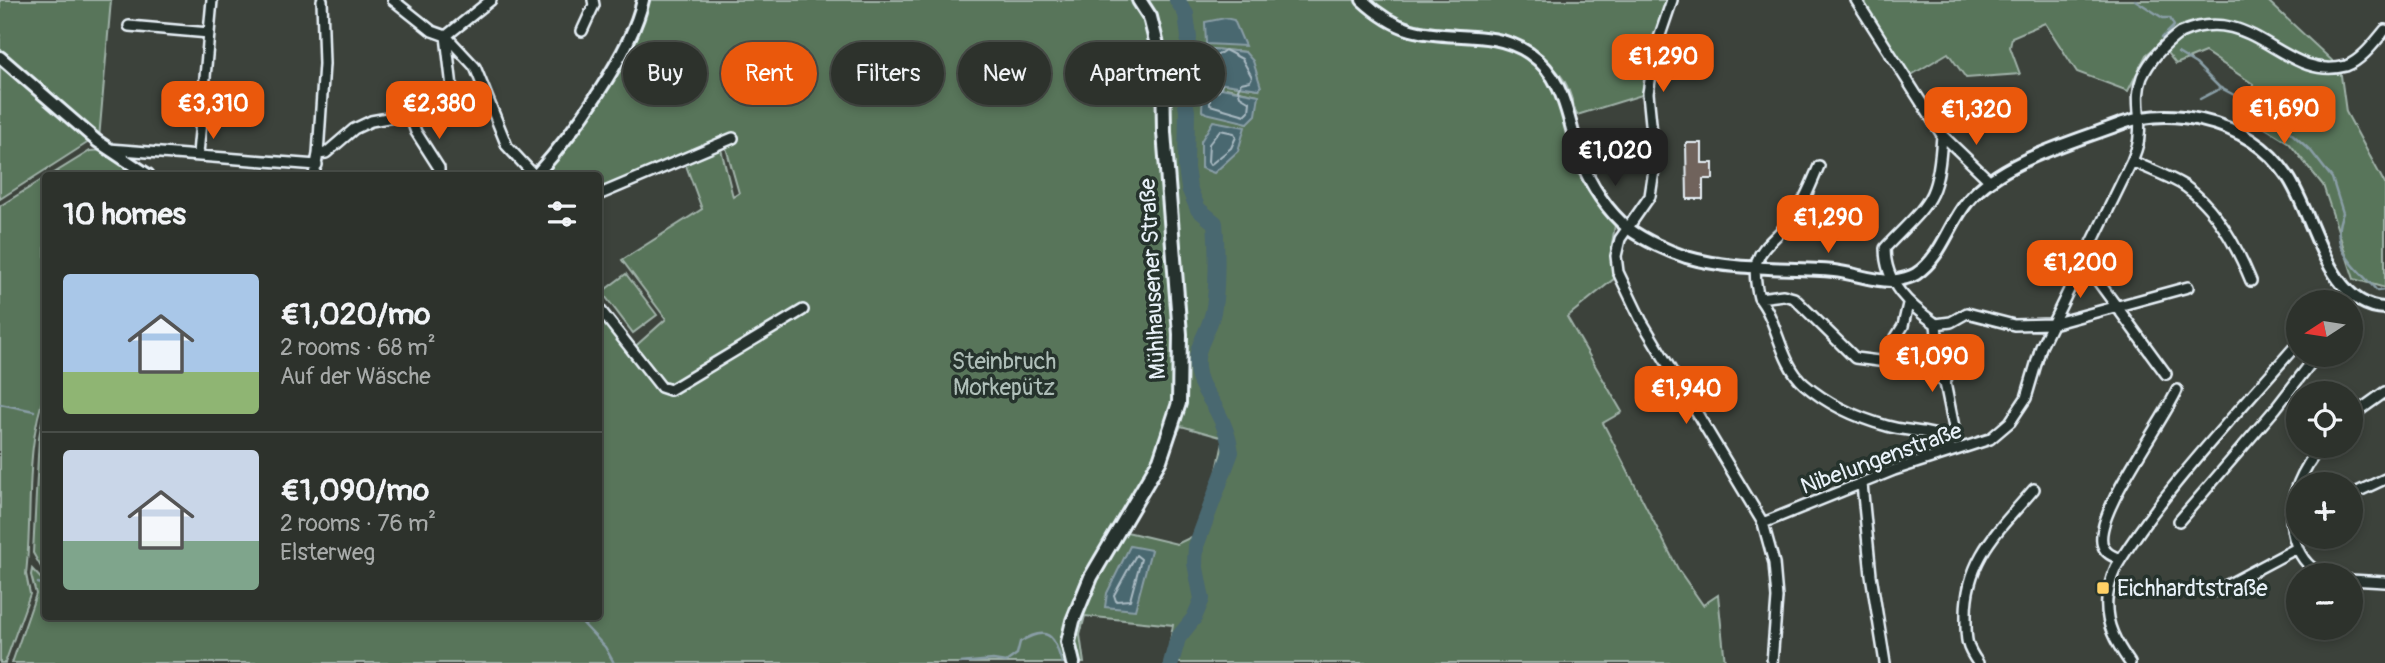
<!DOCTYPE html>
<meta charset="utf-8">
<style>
:root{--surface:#2d322c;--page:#393e38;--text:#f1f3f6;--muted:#a7aaa9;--line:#484d48;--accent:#ea580c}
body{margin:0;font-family:Pangolin,sans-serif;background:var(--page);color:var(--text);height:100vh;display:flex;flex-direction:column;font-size:26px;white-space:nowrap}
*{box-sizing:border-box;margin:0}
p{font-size:23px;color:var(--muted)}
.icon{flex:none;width:38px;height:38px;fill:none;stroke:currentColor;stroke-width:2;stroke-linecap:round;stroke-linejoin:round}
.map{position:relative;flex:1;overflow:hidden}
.drawer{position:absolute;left:42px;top:172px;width:560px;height:448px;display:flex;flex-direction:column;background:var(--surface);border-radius:7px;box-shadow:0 4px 10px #0003,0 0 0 2px var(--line)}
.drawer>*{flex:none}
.top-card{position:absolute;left:623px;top:42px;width:665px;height:63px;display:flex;gap:14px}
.needle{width:46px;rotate:258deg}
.controls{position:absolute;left:2286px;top:290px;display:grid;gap:14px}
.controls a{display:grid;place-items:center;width:77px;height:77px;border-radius:50%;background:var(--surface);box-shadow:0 4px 10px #0003,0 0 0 2px var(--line);font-size:35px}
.price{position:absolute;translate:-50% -60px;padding:0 16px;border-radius:14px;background:var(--accent);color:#fff;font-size:23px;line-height:46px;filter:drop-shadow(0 2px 4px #0008)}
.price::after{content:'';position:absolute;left:50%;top:42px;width:21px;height:16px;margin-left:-10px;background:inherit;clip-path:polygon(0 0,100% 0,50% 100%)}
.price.current{background:#222;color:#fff}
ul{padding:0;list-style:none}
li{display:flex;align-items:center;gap:21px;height:175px;padding:0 21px}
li+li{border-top:2px solid var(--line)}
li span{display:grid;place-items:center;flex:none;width:196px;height:140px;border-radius:7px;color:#555}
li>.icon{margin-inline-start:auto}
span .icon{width:84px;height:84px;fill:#fffc;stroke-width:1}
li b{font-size:30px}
h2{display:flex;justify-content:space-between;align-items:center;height:84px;padding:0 21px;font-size:30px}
.pill{padding:0 24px;border-radius:32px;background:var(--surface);box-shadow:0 4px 10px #0003,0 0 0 2px var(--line);font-size:24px;line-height:63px}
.pill.current{background:var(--accent);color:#fff}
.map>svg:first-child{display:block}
.green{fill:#59745a;stroke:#a0b2a9;stroke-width:2;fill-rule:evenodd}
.water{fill:#4a6770;stroke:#899ea6;stroke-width:2}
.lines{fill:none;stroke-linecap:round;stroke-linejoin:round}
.shore{stroke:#a9bac2;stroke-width:2}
.stream{stroke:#899ea6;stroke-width:2.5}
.river{stroke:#4a6770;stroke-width:16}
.building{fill:#70645c;stroke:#e8f1f8;stroke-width:2}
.minor-casing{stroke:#e8f1f8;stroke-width:14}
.tertiary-casing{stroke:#e8f1f8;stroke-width:16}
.secondary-casing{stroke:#e8f1f8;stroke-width:18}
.minor{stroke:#26332d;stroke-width:9}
.tertiary{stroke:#26332d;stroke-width:10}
.secondary{stroke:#26332d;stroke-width:12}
.poi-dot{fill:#ffd166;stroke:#26332d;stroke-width:2.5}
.labels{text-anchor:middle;stroke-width:7;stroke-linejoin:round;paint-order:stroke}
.street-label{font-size:23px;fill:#e8f1f8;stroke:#26332d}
.park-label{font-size:23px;fill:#afbfb9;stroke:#26332d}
.poi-label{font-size:23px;fill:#e8f1f8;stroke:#26332d;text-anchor:start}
</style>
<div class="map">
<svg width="2385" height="663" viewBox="0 0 2385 663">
<rect width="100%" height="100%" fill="#3c423b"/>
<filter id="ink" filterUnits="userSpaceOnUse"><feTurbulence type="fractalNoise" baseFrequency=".0143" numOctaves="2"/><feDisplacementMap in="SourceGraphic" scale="14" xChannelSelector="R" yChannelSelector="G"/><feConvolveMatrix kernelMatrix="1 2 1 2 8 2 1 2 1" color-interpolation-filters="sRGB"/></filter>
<g filter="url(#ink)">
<path class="green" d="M0,0H111L99,139L0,52Z
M648,0H1356L1380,20L1483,41L1526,55L1537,64L1555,88L1588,185L1615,225L1611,250L1615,278L1567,317L1622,412L1603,423L1678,569L1703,605L1718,595L1725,663H1166L1173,625L1085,616L1080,635L1084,663H12L36,594L31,575L32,569L45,583L46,616H598L599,316L630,351L666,319L622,260L702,209L684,160L720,145L733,197L739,193L723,137L599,190L598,175H544C581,133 635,55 648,0ZM1212,49L1245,52L1259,89L1204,81L1206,51ZM1226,88L1258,95L1248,123L1227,117ZM1181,426L1224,438L1204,531L1177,544L1127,532Z
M1372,0H1668L1647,69L1642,95L1577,115C1573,105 1571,94 1566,84C1563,78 1558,72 1553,67C1504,6 1421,51 1372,0Z
M1860,0H2267L2340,68L2346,112L2385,184V288L2354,279L2323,185L2289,143L2249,118L2253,84L2205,52L2176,64L2160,44L2146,55L2128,91L2077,72L2045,23L2012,37L2010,47L2020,74L1966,78L1948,53L1908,77Z
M0,60L92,140L0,199Z
M106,150L140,175H51L90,151Z
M45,178L46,390C24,448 33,513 26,574L30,594L5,663H0V206Z
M626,274L657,315L633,333L602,292Z
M45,405V574L33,553L39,437Z"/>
<path class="water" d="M1225,18L1234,20L1245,46L1206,44L1205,22Z
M1212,49L1245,52L1253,61L1261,87L1259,89L1204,81L1206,51Z
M1210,86L1259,95L1256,115L1248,123L1206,113L1202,111L1203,89Z
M1213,121L1245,127L1238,151L1214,173L1201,168V141Z
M1130,546L1151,550L1135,610L1105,607L1107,593Z"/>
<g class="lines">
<path class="shore" d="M1225,50L1242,59L1252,77L1250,81L1241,83L1238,89L1240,96L1250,102L1249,111L1245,115L1210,105V95L1219,91L1222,85L1220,79L1211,74L1212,59Z
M1220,130L1234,133L1236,137L1231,148L1210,165L1208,162L1209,144Z
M1136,555L1141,559L1130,600L1116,601L1114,595Z"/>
<path class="stream" d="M2135,0L2163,18H2170L2174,26L2162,38
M2178,53L2196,64L2219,87L2236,96
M2200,99L2221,88
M2270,114L2311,151L2332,178L2343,213C2327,249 2357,267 2377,291L2385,290
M0,404L34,411
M38,583L46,586
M576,616L605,647L614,663
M960,663L993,660L1006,662L1017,654L1020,642C1048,625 1054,635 1062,663"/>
<path class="river" d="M1171,663L1178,638L1194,618L1202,599L1195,563L1196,546L1231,452C1229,437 1224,424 1217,411C1209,395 1198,385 1197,367C1195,347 1207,335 1212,316C1218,295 1217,246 1215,223L1198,209L1189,188L1186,168L1187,111L1183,88L1189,38L1186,14L1177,0"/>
</g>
<path class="building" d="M1686,143H1702V163H1713V179H1703V199H1687Z"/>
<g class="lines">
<g class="minor-casing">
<path id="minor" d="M393,0L432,31L446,36L475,67L507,146L534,175
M1672,0L1655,50L1648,93L1655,164L1650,196L1620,239L1616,256L1618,272L1641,320L1763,523L1774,563L1777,598L1772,663
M1856,0L1942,135L1990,181
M129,26L209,33
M582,31L594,5L593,0
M409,113L416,132L439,168V175
M109,149L317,165
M198,154L212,0
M318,154L326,153L354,129L371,121L421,112L453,96L446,36L491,0
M2132,161C2148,169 2173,178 2186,187C2217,209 2237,247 2251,281
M1819,166C1811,184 1804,204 1792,219C1765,251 1747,251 1759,298L1783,295L1794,298L1855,358L1926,367
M314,175L318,154L324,64L322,0
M598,195L733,138
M2084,262L2166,374
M1759,298C1778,321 1780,363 1804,384C1827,404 1858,418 1887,426C1907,432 1932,430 1950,441
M598,307L661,387L670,390L803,310
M1936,324L1951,322L1967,313L2014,325L2052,324L2188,287
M1936,324C1909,305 1885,284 1885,248C1930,201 1938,202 1942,135
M1936,324L1939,357L1948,360L1950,368L1945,383L1956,437L1950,441V446
M1893,342L1903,326L1908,304
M1939,357L1926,361V367L1945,383
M2350,417L2385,392
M2321,446C2298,475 2283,508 2296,544C2301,559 2311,570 2326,576
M1862,484L1871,575L1885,663
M2357,492L2385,479
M2179,521L2276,408L2317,355
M1763,523L1894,470L1990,439L2010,422L2026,398L2041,347L2132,161C2135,153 2139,145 2139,136C2142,115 2134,98 2142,77C2150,60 2165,44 2180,33C2253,0 2284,83 2346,66C2361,61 2375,42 2385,30
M2120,559C2113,556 2106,554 2103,546C2091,517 2164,421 2177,390
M2350,580L2385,582
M2216,591L2297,548
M1978,663C1965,645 1966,638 1966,617C1965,559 1999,530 2034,489
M2130,663C2116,643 2105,624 2107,599C2109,585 2113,570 2121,559C2169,483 2239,411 2298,343"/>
</g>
<g class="tertiary-casing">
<path id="tertiary" d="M1362,0C1376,13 1391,24 1411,30C1449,41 1494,29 1529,53C1567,79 1567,121 1581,160C1590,185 1608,212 1629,229C1644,240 1668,251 1686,257C1734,271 1785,267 1834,271C1853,273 1871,281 1891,281C1898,280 1910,278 1916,274C1942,257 1949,223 1968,201C2002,160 2074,142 2123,123C2149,114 2174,114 2201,120C2237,128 2268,147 2288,177C2314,215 2328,307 2385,308
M0,57L97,141L148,175
M536,175C572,135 632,52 643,0"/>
</g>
<g class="secondary-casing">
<path id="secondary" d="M1073,663L1068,642L1073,621L1091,577L1160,460L1179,403L1180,334L1164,132L1163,69L1150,17L1139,0"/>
</g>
<use href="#minor" class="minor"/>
<use href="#tertiary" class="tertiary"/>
<use href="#secondary" class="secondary"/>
</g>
</g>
<rect class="poi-dot" x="2096" y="581" width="14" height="14" rx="3.5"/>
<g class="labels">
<g class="street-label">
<text transform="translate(1152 279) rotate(-93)" y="8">Mühlhausener Straße</text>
<text transform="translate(1881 458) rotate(-20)" y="8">Nibelungenstraße</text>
</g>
<g class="park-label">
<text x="1004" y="369">Steinbruch<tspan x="1004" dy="26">Morkepütz</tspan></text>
</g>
<g class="poi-label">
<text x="2117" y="596">Eichhardtstraße</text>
</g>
</g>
</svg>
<div class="controls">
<a><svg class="needle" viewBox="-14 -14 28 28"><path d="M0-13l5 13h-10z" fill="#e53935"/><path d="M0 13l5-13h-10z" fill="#a7aaa9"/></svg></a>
<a><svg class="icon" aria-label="locate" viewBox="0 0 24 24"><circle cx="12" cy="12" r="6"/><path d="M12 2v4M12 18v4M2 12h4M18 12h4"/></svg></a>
<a>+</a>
<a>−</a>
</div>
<b class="price" style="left:1663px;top:94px">€1,290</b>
<b class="price" style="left:213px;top:141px">€3,310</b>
<b class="price" style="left:439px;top:141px">€2,380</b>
<b class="price" style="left:2284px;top:146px">€1,690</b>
<b class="price" style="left:1976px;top:147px">€1,320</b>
<b class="price current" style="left:1615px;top:188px">€1,020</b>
<b class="price" style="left:1828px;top:255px">€1,290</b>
<b class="price" style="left:2080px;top:300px">€1,200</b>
<b class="price" style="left:1932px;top:394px">€1,090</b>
<b class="price" style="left:1686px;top:426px">€1,940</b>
<div class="top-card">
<a class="pill">Buy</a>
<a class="pill current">Rent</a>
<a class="pill">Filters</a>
<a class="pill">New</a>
<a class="pill">Apartment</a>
</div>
<section class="drawer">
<h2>10 homes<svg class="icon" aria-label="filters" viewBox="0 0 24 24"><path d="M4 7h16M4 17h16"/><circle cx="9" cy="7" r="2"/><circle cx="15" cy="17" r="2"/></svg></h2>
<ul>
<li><span style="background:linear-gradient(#a9c7e8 70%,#8fb573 0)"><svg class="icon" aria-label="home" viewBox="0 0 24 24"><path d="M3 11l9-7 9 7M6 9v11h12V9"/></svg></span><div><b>€1,020/mo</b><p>2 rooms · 68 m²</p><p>Auf der Wäsche</p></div></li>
<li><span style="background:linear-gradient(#c9d6e8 65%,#7fa58c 0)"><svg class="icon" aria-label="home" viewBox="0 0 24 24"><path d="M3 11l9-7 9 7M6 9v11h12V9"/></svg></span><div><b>€1,090/mo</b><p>2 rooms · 76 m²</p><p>Elsterweg</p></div></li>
</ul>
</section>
</div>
